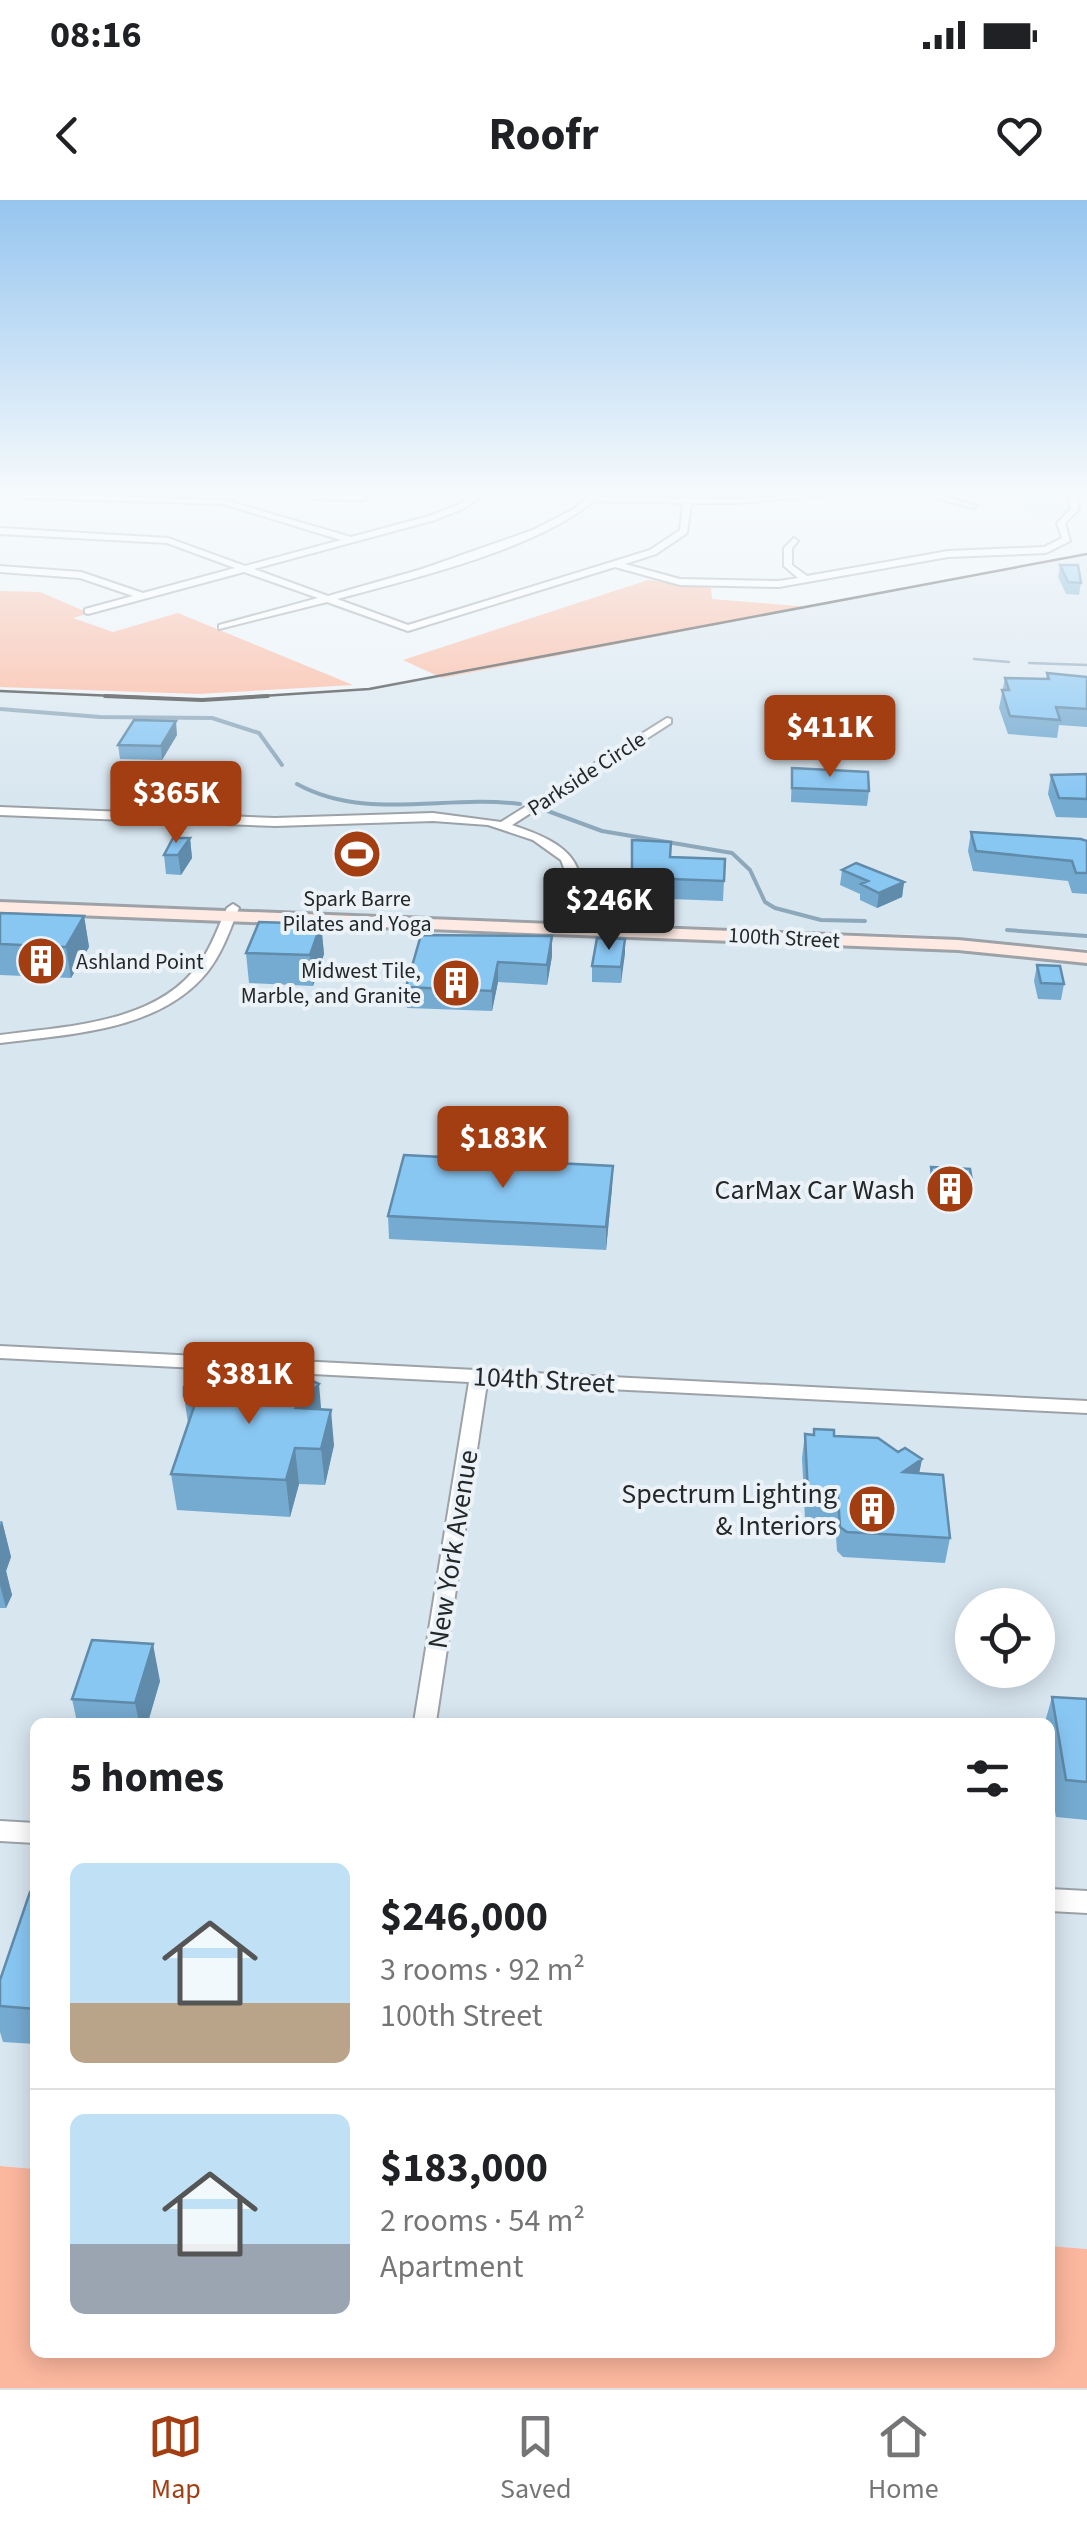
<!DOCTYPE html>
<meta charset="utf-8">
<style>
:root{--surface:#fff;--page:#f2f2f2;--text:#202124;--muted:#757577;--line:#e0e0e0;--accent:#a33d12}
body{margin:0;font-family:"Source Sans 3",sans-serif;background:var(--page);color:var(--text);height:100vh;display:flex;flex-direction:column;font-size:38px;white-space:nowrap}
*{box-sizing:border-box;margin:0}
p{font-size:32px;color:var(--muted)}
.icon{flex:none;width:55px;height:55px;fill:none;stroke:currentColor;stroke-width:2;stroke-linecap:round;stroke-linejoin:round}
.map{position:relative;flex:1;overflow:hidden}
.drawer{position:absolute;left:30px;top:1518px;width:1025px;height:640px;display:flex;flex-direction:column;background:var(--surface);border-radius:15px;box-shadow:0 5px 25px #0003}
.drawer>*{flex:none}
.fabs{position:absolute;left:955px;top:1388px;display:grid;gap:20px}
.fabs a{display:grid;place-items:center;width:100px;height:100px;border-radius:50%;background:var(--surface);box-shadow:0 5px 25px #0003;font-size:50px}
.price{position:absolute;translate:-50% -85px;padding:0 22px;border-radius:10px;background:var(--accent);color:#fff;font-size:32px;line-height:65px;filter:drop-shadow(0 2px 5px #0008)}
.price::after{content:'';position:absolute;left:50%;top:60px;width:30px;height:22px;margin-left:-15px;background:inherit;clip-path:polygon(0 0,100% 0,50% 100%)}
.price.current{background:#222;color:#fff}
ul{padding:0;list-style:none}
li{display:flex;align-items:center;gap:30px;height:250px;padding:0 40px}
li+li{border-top:2px solid var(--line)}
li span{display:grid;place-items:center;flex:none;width:280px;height:200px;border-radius:15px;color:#555}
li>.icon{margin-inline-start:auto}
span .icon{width:120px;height:120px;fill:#fffc;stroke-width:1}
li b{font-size:42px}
h2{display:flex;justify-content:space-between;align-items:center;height:120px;padding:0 40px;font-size:42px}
.status{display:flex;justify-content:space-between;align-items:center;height:70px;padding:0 50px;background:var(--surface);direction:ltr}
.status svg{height:28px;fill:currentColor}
header{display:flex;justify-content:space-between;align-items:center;height:130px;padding:0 40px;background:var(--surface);font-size:45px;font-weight:700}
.menu{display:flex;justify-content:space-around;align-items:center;height:140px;border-top:2px solid var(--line);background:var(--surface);font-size:28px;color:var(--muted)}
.menu a{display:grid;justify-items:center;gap:5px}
.menu .current{color:var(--accent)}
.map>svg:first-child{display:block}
.built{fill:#d8e6f0;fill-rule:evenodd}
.green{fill:#fcb79f}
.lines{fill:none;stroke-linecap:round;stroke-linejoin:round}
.stream-far1{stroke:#8ea8bb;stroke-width:2.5}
.stream{stroke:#8ea8bb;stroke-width:4}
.minor-casing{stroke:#9ca2a7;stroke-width:4}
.secondary-casing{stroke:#9ca2a7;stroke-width:6}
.minor{fill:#fff;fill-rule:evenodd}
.secondary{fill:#feeae2;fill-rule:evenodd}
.rail-far1{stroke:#3d4142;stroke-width:2.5}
.rail{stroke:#3d4142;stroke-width:4}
.wall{fill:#76abd1}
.shaded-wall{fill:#608baa}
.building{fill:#89c7f3;stroke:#608baa;stroke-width:2.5}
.labels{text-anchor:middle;stroke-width:8;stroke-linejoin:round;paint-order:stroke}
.far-street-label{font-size:22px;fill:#252829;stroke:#ecf3f8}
.far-poi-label{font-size:22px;fill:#252829;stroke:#ecf3f8}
.poi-label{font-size:28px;fill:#252829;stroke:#ecf3f8;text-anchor:end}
.street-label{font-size:28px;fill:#252829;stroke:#ecf3f8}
</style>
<div class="status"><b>08:16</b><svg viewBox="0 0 49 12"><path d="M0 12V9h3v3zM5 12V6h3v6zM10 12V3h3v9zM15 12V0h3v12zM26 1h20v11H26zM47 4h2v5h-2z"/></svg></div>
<header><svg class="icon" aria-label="back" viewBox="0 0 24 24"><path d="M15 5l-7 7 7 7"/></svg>Roofr<svg class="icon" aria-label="heart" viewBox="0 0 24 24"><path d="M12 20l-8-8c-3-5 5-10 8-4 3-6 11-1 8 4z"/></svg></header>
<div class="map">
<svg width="1087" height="2188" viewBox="0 0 1087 2188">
<rect width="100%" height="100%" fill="#ecf3f8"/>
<path class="built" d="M1071,291L1075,302L1071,314L1027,313L1018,292Z
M1087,354V749L922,735L0,700V491L202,500L369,489Z
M0,707L958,745L1087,758V2049L1050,2046V1522H35V1969L0,1966ZM972,1405H1038V1470H972Z"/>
<path class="green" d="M648,380L711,388L712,399L810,407L442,478L403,460Z
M0,391L40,392L89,413L73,418L113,432L178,413L353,485L198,494L0,487Z
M0,1966L35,1969V2152H1050V2046L1087,2049V2188H0Z"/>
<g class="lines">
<path class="stream-far1" d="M974,459L1009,462
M1029,463L1087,465"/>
<path class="stream" d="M0,509L100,517L212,518L259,533L282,565
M297,584C366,622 445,594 520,604
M545,610L602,631L732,653L750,670L765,702L775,708L821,720L865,721
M1007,730L1087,736"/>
<g class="minor-casing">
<path id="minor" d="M479,291H488L463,309L435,320L254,369L328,396L422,369L533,330L574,309L595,291H604L598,297L737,299L873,291L737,303H691L687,333L656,354L625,364L680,379L779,381L798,378L784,366V348L794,338L798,341L792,348V365L807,376L948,351L1044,347L1062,338L1057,323L1071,309L1067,291H1075L1079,309L1065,323L1070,341L1046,353L948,357L779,387L680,385L615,367L408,431L327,402L219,429V425L318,398L244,372L88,414L85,413V409L133,396L80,378L0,372V366L81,372L143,393L235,368L167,343L0,334V328L168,338L245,366L341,340L223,304L0,297V293L224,300L351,337L429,316L457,305ZM593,301L683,303L680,330L650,350L408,425L337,399C408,380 538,349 593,301Z
M910,291H923L977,306L973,308Z
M312,295L363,296L367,298L363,300L309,299Z
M667,518L671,519V523L512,625C538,634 575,646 580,678C582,692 576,712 574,727L567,731L560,727L568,679L561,660L533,640L488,625L433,621L275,626L0,615V607L275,618L433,613L501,622Z
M233,704L239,708C230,729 223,752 208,771C161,831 70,834 0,843V835C67,826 156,824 199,764C212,747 218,726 227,708Z
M0,1146L1087,1201V1213L487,1183L436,1522H414L469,1182L0,1158Z
M0,1621L35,1623V1643L0,1641Z
M1050,1689L1087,1691V1713L1050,1711Z"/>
</g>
<g class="secondary-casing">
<path id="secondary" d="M0,702L958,740L1087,753V763L958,750L0,712Z"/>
</g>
<use href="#minor" class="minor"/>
<use href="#secondary" class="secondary"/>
<path class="rail-far1" d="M0,491L161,498
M230,498L369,489L1087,354"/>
<path class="rail" d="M105,496L202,500L268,496"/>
</g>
<path class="wall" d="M1060,365L1081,383L1079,395L1066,394L1058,377Z
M1047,473L1087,477V527L1059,525L1057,538L1008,534L999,508L1005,478L1046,479Z
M177,535L162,560L120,559L118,545Z
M792,568L869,591L867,606L791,602Z
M1087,574V618L1056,617L1048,594L1051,575Z
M971,632L1087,641V694L1072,693L1068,681L973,671L968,651Z
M190,638L192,658L181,675L166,674L164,655Z
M632,640L670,657L725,659L723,701L644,698L631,691Z
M842,670L904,682L902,697L877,708L860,700V694L840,685Z
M0,713L84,716L89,747L71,778L0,775Z
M321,724L324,754L313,786L249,783L246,753Z
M552,736V756L547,785L498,782L492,811L407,808L406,787Z
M625,739L621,783L592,782V766Z
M1037,765L1064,784L1061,800L1038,799L1034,781Z
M613,966L612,988L606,1050L389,1039L388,1016Z
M931,967L973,988L971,999L932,997L929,979Z
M184,1196L321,1209L334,1245L325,1285L299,1284L290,1317L177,1310L171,1274L188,1223Z
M814,1229L922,1259L919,1273L950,1338L945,1363L843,1357L837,1351L835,1321L805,1319L802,1258L805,1234L814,1235Z
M0,1321H2L11,1357L6,1371L12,1395L6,1408H0Z
M160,1481L148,1522H77L72,1499Z
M1052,1497L1087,1499V1620L1056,1617L1050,1581V1522H1045Z
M35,1692V1844L3,1842L0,1832V1780Z"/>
<path class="shaded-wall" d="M176,521L177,535L162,560L161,546Z
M190,638L192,658L181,675L178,655Z
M904,682L902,697L877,708L879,693Z
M84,716L89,747L71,778L66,747Z
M321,724L324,754L313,786L310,755Z
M552,736V756L547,785V765Z
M625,739V754L621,783V767Z
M498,762V782L492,811V791Z
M613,966L612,988L606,1050V1027Z
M319,1184L322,1219L296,1208Z
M331,1210L334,1245L325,1285L321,1249Z
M295,1248L299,1284L290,1317L286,1280Z
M922,1259L917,1284L903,1272Z
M2,1321L11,1357L6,1371L12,1395L6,1408L0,1385V1326Z
M153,1444L160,1481L148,1522H139L135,1503Z"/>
<path class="building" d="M1060,365H1078L1081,383L1068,382Z
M1047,473L1087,477V509L1056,507L1060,520L1010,516L1002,490H1009L1005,478L1049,479Z
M134,520L176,521L161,546L118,545Z
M792,568L868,572L869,591L792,588Z
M1087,574V599L1059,598L1051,575Z
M971,632L1081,639L1087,641V673H1076L1072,661L976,651Z
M173,638H190L178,655H164Z
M632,640L671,642L670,657L725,659L724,681L645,678L632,671Z
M856,663L904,682L879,693L861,684L868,681L842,670Z
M0,713L84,716L66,747L0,744Z
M259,722L321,724L310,755L246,753Z
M421,735L552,736L547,765L498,762L492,791L406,787Z
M597,738L625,739L621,767L592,766Z
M1037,765L1060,766L1064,784L1041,783Z
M404,955L613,966L606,1027L388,1016Z
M931,967L970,969L973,988L934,986Z
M226,1174L306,1178L319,1184L296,1208L331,1210L321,1249L295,1248L286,1280L171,1274L195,1204L184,1196V1187L197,1181H223Z
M814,1229L834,1230V1236L878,1238L898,1252L905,1248L922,1259L903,1272L943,1275L950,1338L847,1332L840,1327L838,1296L808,1294L805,1234L814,1235Z
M92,1440L153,1444L135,1503L72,1499Z
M1052,1497L1087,1499V1582L1066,1580Z
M30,1692H35V1809L0,1806V1780Z"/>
<linearGradient id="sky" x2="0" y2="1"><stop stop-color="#96c5ef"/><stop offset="0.49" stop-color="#f6fafc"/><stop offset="1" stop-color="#f6fafc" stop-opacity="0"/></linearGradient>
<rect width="1087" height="597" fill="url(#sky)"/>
<defs>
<g id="stadium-disc" transform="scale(2.5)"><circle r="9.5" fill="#a33d12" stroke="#ecf3f8"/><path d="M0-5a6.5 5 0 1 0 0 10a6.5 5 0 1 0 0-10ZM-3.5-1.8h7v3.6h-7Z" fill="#fff"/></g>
<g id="building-disc" transform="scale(2.5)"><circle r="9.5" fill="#a33d12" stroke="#ecf3f8"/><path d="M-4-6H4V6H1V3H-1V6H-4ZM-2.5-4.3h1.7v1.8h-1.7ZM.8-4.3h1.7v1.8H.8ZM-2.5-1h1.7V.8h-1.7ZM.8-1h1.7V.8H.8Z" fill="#fff"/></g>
</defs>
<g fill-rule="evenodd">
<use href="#stadium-disc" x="357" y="654"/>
<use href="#building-disc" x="41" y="761"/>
<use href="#building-disc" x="456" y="783"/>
<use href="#building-disc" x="950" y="989"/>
<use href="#building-disc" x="872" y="1309"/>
</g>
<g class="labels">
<g class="far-street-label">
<text transform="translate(586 573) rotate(-33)" y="8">Parkside Circle</text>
<text transform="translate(784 737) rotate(3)" y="8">100th Street</text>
</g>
<g class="far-poi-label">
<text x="357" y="706">Spark Barre<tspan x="357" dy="25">Pilates and Yoga</tspan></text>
<text x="76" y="769" text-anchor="start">Ashland Point</text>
<text x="421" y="778" text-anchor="end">Midwest Tile,<tspan x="421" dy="25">Marble, and Granite</tspan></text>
</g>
<g class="poi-label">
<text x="915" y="999">CarMax Car Wash</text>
<text x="837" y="1303">Spectrum Lighting<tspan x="837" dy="32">&amp; Interiors</tspan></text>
</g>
<g class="street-label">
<text transform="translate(544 1179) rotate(3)" y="10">104th Street</text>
<text transform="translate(452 1349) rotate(-81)" y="10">New York Avenue</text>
</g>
</g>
</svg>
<div class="fabs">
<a><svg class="icon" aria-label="locate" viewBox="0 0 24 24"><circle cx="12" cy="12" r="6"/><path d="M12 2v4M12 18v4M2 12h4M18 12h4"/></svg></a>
</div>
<b class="price" style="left:830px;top:580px">$411K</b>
<b class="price" style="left:176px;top:646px">$365K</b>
<b class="price current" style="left:609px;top:753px">$246K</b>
<b class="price" style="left:503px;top:991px">$183K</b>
<b class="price" style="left:249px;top:1227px">$381K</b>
<section class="drawer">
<h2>5 homes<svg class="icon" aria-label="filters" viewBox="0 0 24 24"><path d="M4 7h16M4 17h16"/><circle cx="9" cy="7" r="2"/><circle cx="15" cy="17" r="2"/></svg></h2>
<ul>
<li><span style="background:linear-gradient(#bfe0f5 70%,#b9a48a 0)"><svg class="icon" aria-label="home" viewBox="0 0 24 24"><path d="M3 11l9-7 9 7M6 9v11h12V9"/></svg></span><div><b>$246,000</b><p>3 rooms · 92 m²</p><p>100th Street</p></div></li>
<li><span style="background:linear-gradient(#bfe0f5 65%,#9aa5b1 0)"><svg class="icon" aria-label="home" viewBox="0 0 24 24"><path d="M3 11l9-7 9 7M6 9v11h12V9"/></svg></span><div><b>$183,000</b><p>2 rooms · 54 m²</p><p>Apartment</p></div></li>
</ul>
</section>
</div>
<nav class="menu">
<a class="current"><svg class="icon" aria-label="map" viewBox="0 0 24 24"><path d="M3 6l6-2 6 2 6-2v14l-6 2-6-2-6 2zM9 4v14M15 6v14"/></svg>Map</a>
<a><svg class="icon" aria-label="saved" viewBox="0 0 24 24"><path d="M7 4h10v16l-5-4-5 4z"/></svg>Saved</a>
<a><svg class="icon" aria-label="home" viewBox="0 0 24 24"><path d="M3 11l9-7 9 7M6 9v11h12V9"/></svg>Home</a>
</nav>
